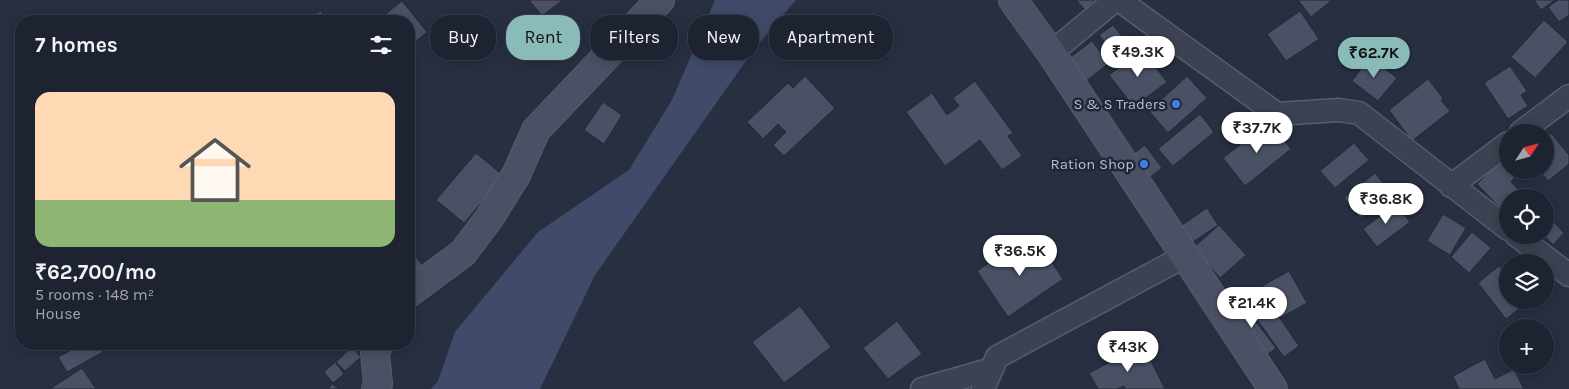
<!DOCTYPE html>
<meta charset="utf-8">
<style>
:root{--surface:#1e2331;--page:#2b2f3d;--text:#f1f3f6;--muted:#a1a4ab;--line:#3c404d;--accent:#8bbbb9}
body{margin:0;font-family:Karla,sans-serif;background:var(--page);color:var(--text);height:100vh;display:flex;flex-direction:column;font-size:19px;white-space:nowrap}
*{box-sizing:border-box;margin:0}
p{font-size:16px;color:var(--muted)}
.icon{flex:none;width:28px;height:28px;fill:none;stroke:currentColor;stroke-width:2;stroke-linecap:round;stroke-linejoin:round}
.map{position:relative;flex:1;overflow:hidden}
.drawer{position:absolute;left:15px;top:15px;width:400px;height:335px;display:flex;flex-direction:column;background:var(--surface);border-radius:20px;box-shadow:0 2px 12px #0003,0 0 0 1px var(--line)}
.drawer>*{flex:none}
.guide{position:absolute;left:430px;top:15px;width:475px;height:45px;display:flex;gap:10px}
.needle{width:32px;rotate:54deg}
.tools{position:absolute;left:1499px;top:124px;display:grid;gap:10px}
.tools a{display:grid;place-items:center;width:55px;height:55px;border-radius:50%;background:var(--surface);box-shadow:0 2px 12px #0003,0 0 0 1px var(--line);font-size:25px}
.price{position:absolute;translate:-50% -42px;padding:0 11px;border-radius:18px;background:#fff;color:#222;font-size:16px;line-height:32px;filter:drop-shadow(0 1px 2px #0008)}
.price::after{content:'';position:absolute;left:50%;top:30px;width:15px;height:11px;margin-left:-8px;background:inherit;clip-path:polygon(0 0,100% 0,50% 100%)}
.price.active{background:var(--accent);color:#111}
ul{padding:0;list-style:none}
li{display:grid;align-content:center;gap:10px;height:265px;padding:0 20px}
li+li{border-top:1px solid var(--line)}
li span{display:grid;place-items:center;height:155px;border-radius:15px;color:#555}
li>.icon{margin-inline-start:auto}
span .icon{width:90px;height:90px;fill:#fffc;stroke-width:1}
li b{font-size:21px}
h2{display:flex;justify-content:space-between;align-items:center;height:60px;padding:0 20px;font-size:21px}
.tag{padding:0 18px;border-radius:20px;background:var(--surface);box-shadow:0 2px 12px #0003,0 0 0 1px var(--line);font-size:18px;line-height:45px}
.tag.active{background:var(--accent);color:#111}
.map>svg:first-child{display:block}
.water{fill:#3f4b69}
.building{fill:#4a5165;stroke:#232938}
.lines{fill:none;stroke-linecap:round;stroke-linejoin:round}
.minor-casing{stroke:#575d6b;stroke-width:25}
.secondary-casing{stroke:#575d6b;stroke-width:30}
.minor{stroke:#3c4251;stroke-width:22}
.secondary{stroke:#4b5064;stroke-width:28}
.shop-dot{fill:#3f7fe0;stroke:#212736;stroke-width:2}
.labels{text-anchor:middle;stroke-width:5;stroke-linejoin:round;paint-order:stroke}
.poi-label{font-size:15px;fill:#b9becb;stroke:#212736;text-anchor:end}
</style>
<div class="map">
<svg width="1569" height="389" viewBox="0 0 1569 389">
<rect width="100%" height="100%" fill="#282f41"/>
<path class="water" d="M715,0H796L755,48L595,275L540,389H431L438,381L455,332L538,232L629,170L672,100Z"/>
<path class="building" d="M529,0H563L542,16Z
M1076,0H1095L1085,10Z
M1298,0H1332L1311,17Z
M1534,0H1555L1541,10Z
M1558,0H1569V15L1559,22L1548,7Z
M402,1L427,32L409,47V21H377Z
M321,11L326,21H299Z
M1300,11L1319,39L1286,61L1267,34Z
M266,15L269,21H256Z
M1544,20L1568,42L1535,78L1511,57Z
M1113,25L1124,39L1111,50L1099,35Z
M1092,41L1109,63L1081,85L1063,63Z
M1142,50L1167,82L1134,107L1109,75Z
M1370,57L1397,78L1378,101L1352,81Z
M1510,66L1527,91L1521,95L1528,106L1508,119L1484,83Z
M805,76L835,108L784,156L773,145L786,132L778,124L763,139L747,122L788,83L793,88Z
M1187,76L1207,98L1168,133L1149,111Z
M1428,79L1443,98L1441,100L1450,111L1412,141L1389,110Z
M975,81L1013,133L1008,136L1022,156L1002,170L980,140L945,166L906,112L932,93L947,115L959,106L953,98Z
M603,102L622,115L604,144L584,130Z
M1200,114L1214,132L1173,166L1158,149Z
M1269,122L1291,149L1245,186L1223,158Z
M1551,133L1569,155V164L1548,181L1539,170H1545V137Z
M1354,143L1369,160L1335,188L1320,171Z
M1145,145L1162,168L1144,182L1126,159Z
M476,153L504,176L464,223L436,200Z
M1500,161L1515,177L1511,182L1524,195L1521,198H1508V211L1505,213L1477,184Z
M1375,173L1391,193L1360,218L1344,198Z
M1396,204L1410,222L1377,247L1363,229Z
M1207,208L1218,225L1190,244L1179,227Z
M1545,212L1564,233L1553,245L1544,235Z
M1443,214L1466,228L1450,255L1427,241Z
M1219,225L1246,255L1220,278L1193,248Z
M1472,232L1491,248L1469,273L1451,257Z
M1038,242L1063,279L1008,317L977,271L1017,244L1023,253Z
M409,248L427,271L409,280Z
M1499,266L1508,277V300L1528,302L1506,319L1478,283Z
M1289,271L1307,303L1280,318L1262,286Z
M1266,298L1299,346L1284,357L1250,310Z
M1240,301L1276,348L1264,357L1228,309Z
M800,306L831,347L784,383L752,342Z
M897,321L922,354L888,379L863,348Z
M83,344H99L103,352L67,372L58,357Z
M1143,345L1165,389H1125L1124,386L1117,389H1098L1089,373Z
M352,347L361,357L345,371L336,362Z
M1485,359L1495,379L1514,369L1524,389H1459L1453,376Z
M335,362L344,374L333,383L324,372Z
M82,368L96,389H50Z
M332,384L339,389H328Z"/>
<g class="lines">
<g class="minor-casing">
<path id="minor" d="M1119,0L1277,114L1339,110L1359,113L1508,229
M1051,53L1115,0
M1521,132L1569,96
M1451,186L1508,143
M1516,235L1569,275
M922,389L992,369
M983,389L997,357L1185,256"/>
</g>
<g class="secondary-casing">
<path id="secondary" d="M1013,0L1051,53L1273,389
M409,293L463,253L490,217L516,175L536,130L660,0
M376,389L378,384L375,353L379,344"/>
</g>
<use href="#minor" class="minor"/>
<use href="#secondary" class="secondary"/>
</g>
<g class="shop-dot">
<circle cx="1176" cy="104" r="5"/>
<circle cx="1144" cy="164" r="5"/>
</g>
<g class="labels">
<g class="poi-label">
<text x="1166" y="109">S &amp; S Traders</text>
<text x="1134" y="169">Ration Shop</text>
</g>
</g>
</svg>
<div class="tools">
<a><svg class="needle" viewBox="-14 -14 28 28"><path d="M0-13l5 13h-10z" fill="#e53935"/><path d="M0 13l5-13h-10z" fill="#a1a4ab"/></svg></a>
<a><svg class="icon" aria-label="locate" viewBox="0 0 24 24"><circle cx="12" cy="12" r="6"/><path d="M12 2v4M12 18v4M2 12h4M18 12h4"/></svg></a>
<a><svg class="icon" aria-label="layers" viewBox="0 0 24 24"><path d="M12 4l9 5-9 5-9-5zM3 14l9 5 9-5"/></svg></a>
<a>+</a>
</div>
<b class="price" style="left:1138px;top:78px">₹49.3K</b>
<b class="price active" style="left:1374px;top:79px">₹62.7K</b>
<b class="price" style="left:1257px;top:154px">₹37.7K</b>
<b class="price" style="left:1386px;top:225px">₹36.8K</b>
<b class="price" style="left:1020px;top:277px">₹36.5K</b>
<b class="price" style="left:1252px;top:329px">₹21.4K</b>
<b class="price" style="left:1128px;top:373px">₹43K</b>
<div class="guide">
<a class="tag">Buy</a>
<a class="tag active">Rent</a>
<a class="tag">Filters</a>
<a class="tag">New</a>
<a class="tag">Apartment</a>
</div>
<section class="drawer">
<h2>7 homes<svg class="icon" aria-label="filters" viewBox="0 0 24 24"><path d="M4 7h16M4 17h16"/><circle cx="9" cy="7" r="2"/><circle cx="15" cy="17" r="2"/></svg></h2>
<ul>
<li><span style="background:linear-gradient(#ffd9b3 70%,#8fb573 0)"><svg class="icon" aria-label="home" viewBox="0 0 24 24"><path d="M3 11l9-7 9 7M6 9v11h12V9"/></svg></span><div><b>₹62,700/mo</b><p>5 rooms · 148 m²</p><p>House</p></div></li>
</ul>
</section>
</div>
